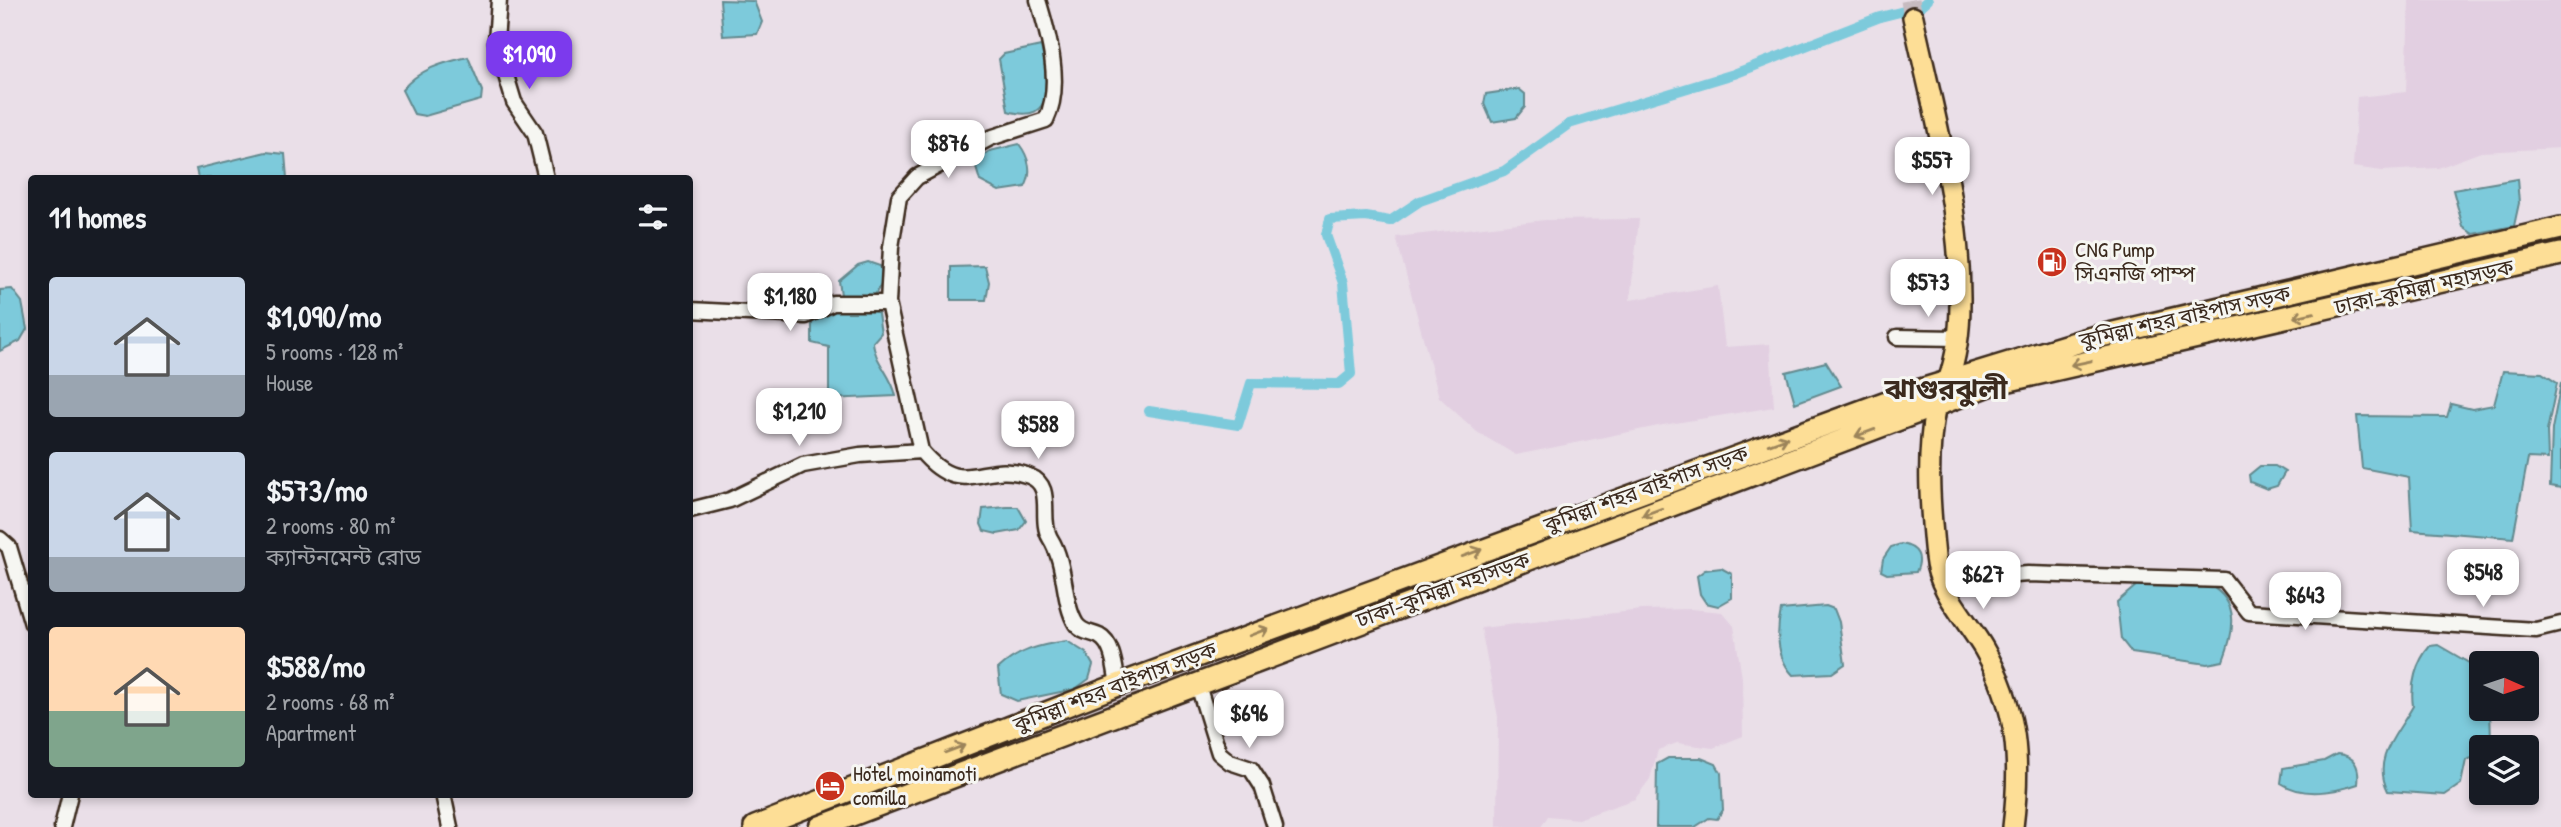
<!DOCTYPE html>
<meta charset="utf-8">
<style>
:root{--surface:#171b24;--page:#242831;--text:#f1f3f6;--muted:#9ea1a6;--accent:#7c3aed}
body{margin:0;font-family:"Patrick Hand","Noto Sans Bengali",sans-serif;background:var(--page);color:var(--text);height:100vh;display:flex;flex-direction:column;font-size:26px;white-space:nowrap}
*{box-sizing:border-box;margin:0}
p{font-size:23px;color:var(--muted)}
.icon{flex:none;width:38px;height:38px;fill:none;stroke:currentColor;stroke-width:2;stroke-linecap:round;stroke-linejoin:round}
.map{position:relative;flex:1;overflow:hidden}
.details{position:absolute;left:28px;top:175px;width:665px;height:623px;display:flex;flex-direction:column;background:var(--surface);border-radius:7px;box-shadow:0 4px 10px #0003}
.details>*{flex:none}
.needle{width:46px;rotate:93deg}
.buttons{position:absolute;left:2469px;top:651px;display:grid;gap:14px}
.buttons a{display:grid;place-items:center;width:70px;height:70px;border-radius:7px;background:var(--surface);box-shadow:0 4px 10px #0003;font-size:35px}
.price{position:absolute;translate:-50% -60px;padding:0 16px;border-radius:14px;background:#fff;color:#222;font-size:23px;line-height:46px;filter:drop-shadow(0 2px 4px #0008)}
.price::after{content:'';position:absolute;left:50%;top:42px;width:21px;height:16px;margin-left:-10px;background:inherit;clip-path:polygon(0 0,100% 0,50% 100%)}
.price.on{background:var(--accent);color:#fff}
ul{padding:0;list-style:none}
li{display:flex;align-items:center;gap:21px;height:175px;padding:0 21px}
li span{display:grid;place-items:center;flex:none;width:196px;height:140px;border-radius:7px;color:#555}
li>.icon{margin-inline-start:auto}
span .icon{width:84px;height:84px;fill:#fffc;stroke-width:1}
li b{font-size:30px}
h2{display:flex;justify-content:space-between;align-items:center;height:84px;padding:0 21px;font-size:30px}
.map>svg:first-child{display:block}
.built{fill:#e2cfe1}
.water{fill:#7dcadb;stroke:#638a8f;stroke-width:2}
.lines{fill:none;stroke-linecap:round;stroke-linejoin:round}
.canal{stroke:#7dcadb;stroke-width:10}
.major-tunnel{stroke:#c7bbc0;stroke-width:19;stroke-dasharray:19 10;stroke-linecap:butt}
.minor-casing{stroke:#3b2a1e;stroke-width:19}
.major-casing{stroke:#3b2a1e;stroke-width:24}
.highway-casing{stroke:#3b2a1e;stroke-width:26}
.minor{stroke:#f6f6f2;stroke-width:14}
.major{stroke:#fdde96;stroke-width:19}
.highway{stroke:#fdde96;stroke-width:21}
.oneway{stroke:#9c845a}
.labels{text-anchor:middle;stroke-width:6;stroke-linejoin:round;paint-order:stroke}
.poi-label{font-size:21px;fill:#3b2a1e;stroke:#f6f6f2;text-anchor:start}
.street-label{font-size:21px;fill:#3b2a1e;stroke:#f6f6f2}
.district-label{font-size:28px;font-weight:bold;fill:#3b2a1e;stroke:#f6f6f2}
</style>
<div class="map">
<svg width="2561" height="827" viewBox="0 0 2561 827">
<rect width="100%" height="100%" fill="#eadfe8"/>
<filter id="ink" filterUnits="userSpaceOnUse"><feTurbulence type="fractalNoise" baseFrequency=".0143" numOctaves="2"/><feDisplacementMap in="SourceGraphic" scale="14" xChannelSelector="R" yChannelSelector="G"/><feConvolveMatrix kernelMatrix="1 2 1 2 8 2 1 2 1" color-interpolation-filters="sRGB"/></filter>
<g filter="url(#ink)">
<path class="built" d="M2409,0H2561V148L2481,152L2438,168L2382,171L2353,167L2357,97L2406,92Z
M1639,219L1630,300L1718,286L1725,347L1770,344L1774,407L1663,425L1516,455L1477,432L1439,397L1396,237L1545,220Z
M1691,609L1722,612L1734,626L1742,678L1743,736L1713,748L1677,743L1658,750L1650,779L1635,799L1578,819L1548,816L1541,827H1497L1498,717L1481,628L1642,610Z"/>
<path class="water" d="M720,0L754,1L762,22L757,34L723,36Z
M1041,46C1048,77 1057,126 1008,111L999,59L1004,54Z
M468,57L482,91L481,100L425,116L414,114L402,90C419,69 442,63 468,57Z
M1519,89L1525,94V107L1516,118L1492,122L1484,104L1486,94Z
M1019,144C1029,157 1033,173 1025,187L999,191L980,181L974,161L990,151Z
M266,152L285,154L287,178H198L196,169Z
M2517,179L2519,203L2514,226L2473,234L2463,227L2453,190Z
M868,262L880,266L885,276L874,297L841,295L839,281L858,265Z
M985,266L989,282L986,300H951V267Z
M12,289L22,302L27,329L20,341L0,351V290Z
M845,306L877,307L881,333L873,342C874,362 892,375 896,396L829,399V347L812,343V319Z
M1826,362L1841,386L1795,403L1786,372Z
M2503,371L2542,373L2557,383L2547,431L2548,459L2528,458L2513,538L2412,530L2409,477L2362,468L2357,416L2447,417L2451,404L2472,409L2494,405Z
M2561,383V488L2550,486L2552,429Z
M2260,466H2275L2285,472L2277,486L2267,489L2250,482L2249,475Z
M1007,507H1018L1026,521L1019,530L997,534L984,531L981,524L983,509Z
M1901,544C1918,547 1923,557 1916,572L1887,574L1881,571L1883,559L1891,547Z
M1721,568L1732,574V598L1718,606L1706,603L1700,594L1697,576L1705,570Z
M2137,585H2209C2241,602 2234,632 2223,661L2207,664L2132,653L2121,639L2117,602Z
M1826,606L1834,609L1839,622L1845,664L1832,673L1793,675C1777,658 1776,633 1781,610Z
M1067,641L1086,653L1093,665L1089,679L1075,689L1017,701L1001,694L998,669C1018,650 1039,645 1067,641Z
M2438,645L2474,666L2481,680L2482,709H2490L2491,740L2487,747H2482L2481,755L2466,760L2461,784L2445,795L2388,791C2371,758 2398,734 2413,706C2410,685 2416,662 2430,646Z
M2337,754C2355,755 2360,767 2358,784C2335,792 2303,798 2281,783L2283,768L2324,761Z
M1668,758H1701L1716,764L1721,773L1723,810L1717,819L1709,818L1695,827H1656L1657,764Z"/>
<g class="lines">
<path class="canal" d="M1149,411L1238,425L1251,383L1339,384L1351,374L1343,283L1326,235L1330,219L1366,217L1390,221L1420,201L1504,171L1569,124L1734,74L1880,17L1920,7L1928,0"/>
<path class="major-tunnel" d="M1910,0L1913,17"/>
<g class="minor-casing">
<path id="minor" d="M499,0L496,42L514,102L535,133L546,178
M1038,0C1049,36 1063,85 1046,120L990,138L917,177L899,197L891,247L888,303L921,451C964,502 982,458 1029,476C1056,486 1038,519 1050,538C1067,565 1062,601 1076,624C1082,633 1091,632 1099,636C1114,644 1115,670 1118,685
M690,310L806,316L833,303H888
M1897,337L1958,338
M690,510L730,500L803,465L860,455L921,451
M0,539L9,547L32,624
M1940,581L2028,574L2224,580L2249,612L2536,630L2561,624
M1197,682L1219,753L1230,762L1251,769L1262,786L1275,827
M443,794L450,827
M62,827L70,794"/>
</g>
<g class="major-casing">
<path id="major" d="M1913,17C1933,111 1961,205 1960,303C1960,329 1957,356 1948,381C1945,391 1937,399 1935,409C1926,459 1930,507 1935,557C1938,591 1967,620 1984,649C2018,708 2021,761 2013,827"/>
</g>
<g class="highway-casing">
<path id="highway" d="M755,827L1118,685L1911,393L2088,339L2561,228
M820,827L1992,384L2561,254"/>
</g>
<use href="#minor" class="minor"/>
<use href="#major" class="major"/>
<use href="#highway" class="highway"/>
</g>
<defs><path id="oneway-shaft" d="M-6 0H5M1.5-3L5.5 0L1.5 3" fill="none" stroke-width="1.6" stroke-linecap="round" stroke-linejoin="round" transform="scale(1.75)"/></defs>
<g class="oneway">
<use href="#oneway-shaft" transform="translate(2304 315) rotate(167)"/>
<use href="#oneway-shaft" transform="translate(2081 363) rotate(168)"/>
<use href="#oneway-shaft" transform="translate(1865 433) rotate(160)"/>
<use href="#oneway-shaft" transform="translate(1778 441) rotate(-20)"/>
<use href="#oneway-shaft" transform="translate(1652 512) rotate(160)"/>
<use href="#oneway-shaft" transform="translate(1472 553) rotate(-20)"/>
<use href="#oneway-shaft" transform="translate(1259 632) rotate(-21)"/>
<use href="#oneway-shaft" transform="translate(955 749) rotate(-21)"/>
</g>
</g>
<defs>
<g id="fuel-disc" transform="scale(1.575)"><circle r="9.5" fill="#c8321e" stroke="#f6f6f2"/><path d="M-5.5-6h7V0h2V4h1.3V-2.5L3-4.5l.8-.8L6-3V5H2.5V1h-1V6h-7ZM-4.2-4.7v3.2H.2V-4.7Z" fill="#fff"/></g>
<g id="hotel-disc" transform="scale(1.575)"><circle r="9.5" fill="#c8321e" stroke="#f6f6f2"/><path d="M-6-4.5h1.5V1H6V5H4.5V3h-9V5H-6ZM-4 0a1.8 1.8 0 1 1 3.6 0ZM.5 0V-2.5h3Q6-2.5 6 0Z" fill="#fff"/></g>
</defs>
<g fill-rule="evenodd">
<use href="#fuel-disc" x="2052" y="262"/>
<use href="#hotel-disc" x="830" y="786"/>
</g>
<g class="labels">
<g class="poi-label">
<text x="2075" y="257">CNG Pump<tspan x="2075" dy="24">সিএনজি পাম্প</tspan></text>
<text x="853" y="781">Hotel moinamoti<tspan x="853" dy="24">comilla</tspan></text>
</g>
<g class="street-label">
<text transform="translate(2424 287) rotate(-13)" y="7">ঢাকা–কুমিল্লা মহাসড়ক</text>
<text transform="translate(2185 317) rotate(-13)" y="7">কুমিল্লা শহর বাইপাস সড়ক</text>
<text transform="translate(1646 489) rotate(-20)" y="7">কুমিল্লা শহর বাইপাস সড়ক</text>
<text transform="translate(1443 590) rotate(-20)" y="7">ঢাকা–কুমিল্লা মহাসড়ক</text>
<text transform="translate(1115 687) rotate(-21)" y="7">কুমিল্লা শহর বাইপাস সড়ক</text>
</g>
<g class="district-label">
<text x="1946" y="399">ঝাগুরঝুলী</text>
</g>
</g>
</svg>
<div class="buttons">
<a><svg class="needle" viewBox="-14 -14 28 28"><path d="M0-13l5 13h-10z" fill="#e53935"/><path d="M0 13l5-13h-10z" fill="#9ea1a6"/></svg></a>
<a><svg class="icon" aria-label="layers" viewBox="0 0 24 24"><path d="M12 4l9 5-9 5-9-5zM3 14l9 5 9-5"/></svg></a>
</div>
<b class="price on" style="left:529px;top:91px">$1,090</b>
<b class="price" style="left:948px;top:180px">$876</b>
<b class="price" style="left:1932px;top:197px">$557</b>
<b class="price" style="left:1928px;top:319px">$573</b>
<b class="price" style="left:790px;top:333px">$1,180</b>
<b class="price" style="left:799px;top:448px">$1,210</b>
<b class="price" style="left:1038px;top:461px">$588</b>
<b class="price" style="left:2483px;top:609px">$548</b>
<b class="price" style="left:1983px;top:611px">$627</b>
<b class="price" style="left:2305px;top:632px">$643</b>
<b class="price" style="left:1249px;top:750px">$696</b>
<section class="details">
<h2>11 homes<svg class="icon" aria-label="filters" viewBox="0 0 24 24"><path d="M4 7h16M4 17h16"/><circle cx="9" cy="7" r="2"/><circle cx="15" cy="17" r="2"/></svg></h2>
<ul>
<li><span style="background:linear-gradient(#c9d6e8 70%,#9aa5b1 0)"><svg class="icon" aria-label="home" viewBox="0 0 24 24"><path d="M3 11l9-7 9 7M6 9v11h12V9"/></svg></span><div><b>$1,090/mo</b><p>5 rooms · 128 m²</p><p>House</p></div></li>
<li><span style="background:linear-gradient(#c9d6e8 75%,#9aa5b1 0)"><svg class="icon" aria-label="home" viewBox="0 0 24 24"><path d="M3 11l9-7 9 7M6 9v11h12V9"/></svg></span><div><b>$573/mo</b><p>2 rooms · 80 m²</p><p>ক্যান্টনমেন্ট রোড</p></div></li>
<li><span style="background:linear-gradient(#ffd9b3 60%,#7fa58c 0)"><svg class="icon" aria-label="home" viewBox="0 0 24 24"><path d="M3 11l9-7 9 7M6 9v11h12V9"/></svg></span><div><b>$588/mo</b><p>2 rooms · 68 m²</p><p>Apartment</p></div></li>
</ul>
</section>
</div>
